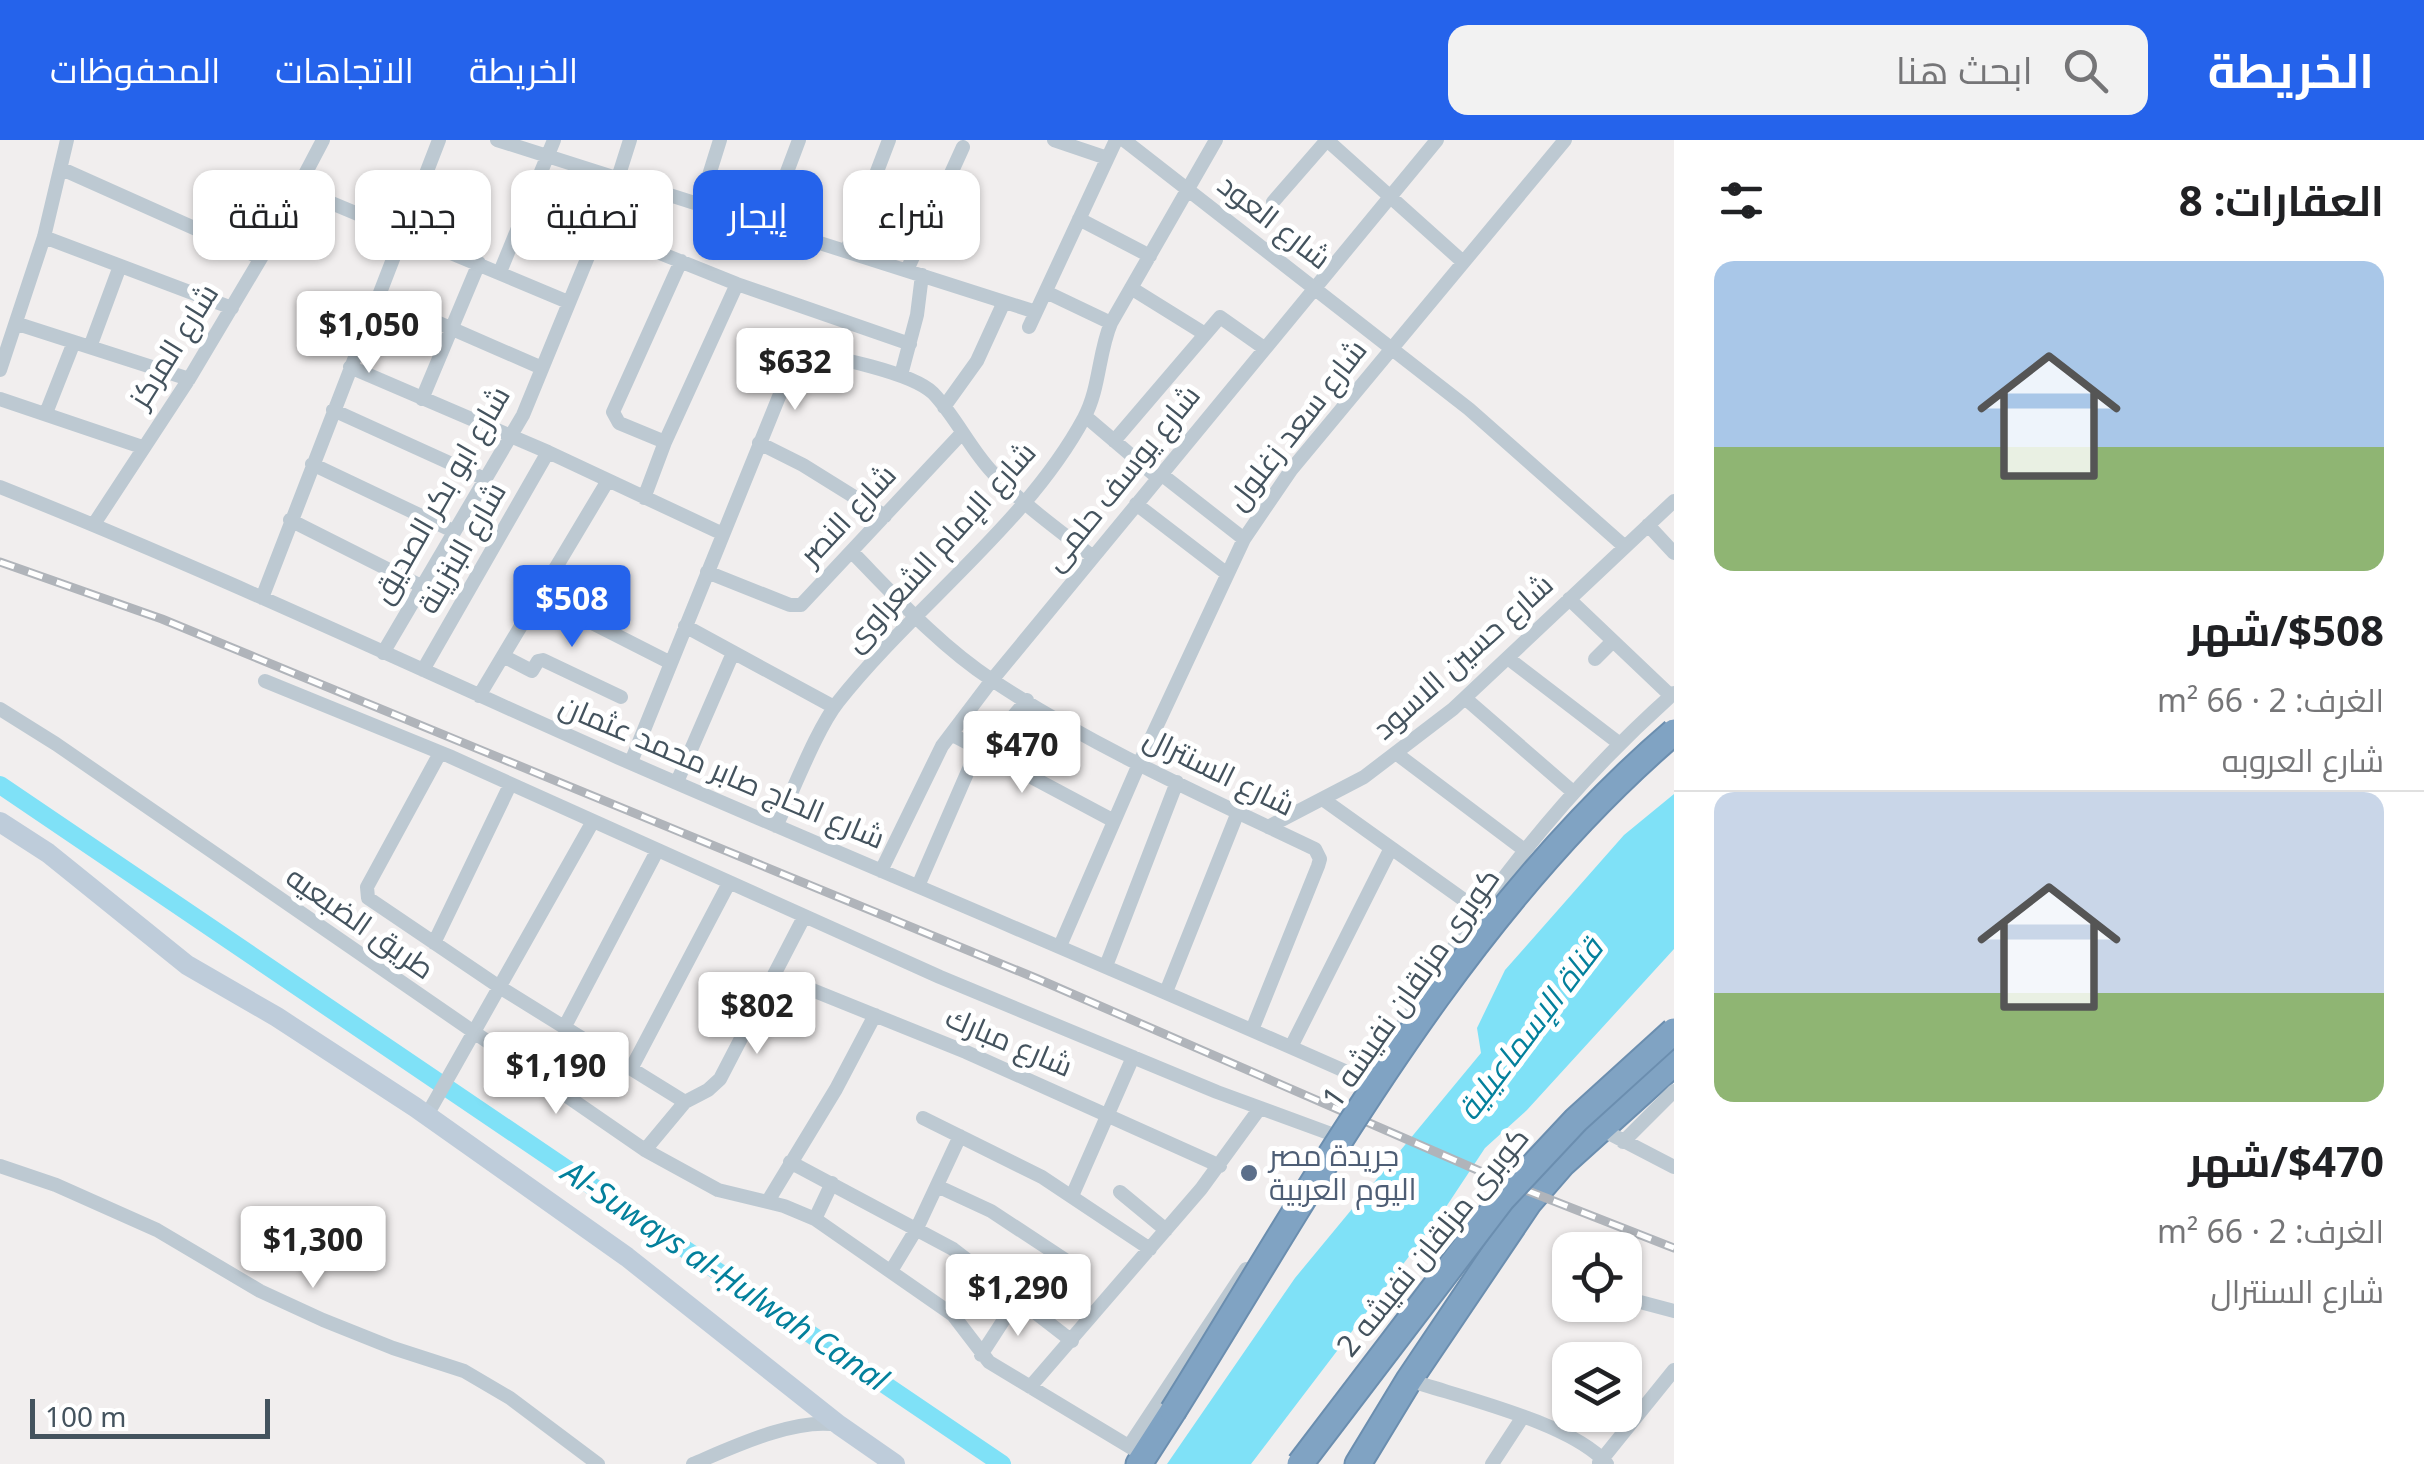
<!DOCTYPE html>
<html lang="ar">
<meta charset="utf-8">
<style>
:root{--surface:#fff;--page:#f2f2f2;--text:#202124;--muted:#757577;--line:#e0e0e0;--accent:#2563eb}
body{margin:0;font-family:"Noto Sans",Cairo,sans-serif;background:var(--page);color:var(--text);direction:rtl;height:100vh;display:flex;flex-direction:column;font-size:38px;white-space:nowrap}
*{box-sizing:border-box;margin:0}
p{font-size:32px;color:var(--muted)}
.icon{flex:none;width:55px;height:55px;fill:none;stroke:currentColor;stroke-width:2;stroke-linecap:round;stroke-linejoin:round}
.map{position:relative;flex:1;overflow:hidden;direction:ltr}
.drawer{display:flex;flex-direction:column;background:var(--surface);width:750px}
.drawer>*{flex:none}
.hud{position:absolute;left:30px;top:30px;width:950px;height:90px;direction:rtl;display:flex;gap:20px}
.buttons{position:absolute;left:1552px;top:1092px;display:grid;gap:20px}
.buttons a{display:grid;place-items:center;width:90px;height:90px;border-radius:20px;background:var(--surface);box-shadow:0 2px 8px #0004;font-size:50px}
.scale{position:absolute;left:30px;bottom:25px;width:240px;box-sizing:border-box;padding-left:10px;border:5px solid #44535e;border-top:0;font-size:28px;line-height:35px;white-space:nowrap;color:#44535e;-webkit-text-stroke:8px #fff;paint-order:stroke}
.price{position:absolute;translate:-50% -85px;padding:0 22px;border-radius:10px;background:#fff;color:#222;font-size:32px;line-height:65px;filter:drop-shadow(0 2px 5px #0008)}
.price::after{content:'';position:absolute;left:50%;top:60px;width:30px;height:22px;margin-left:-15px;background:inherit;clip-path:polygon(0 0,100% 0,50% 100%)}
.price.on{background:var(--accent);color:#fff}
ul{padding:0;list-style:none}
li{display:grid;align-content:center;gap:20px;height:530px;padding:0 40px}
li+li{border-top:2px solid var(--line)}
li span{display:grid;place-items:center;height:310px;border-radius:20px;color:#555}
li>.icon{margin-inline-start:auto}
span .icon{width:180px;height:180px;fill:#fffc;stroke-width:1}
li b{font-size:42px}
h2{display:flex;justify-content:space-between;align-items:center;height:120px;padding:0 40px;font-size:42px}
.tag{padding:0 35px;border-radius:20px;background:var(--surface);box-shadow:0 2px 8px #0004;font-size:35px;line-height:90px}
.tag.on{background:var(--accent);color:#fff}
header{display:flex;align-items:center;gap:60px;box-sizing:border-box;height:140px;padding:0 50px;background:var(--accent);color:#fff}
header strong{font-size:48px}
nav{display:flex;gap:55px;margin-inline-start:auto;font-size:35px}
.search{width:700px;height:90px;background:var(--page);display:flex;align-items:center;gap:25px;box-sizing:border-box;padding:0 35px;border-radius:20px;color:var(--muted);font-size:38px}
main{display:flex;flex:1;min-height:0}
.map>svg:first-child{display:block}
.water{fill:#7fe1f7}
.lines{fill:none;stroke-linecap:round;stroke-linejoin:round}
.canal{stroke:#7fe1f7;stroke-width:18}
.highway-casing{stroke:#6b8eaf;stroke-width:29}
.street{stroke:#bdc9d2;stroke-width:14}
.secondary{stroke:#beccda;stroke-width:20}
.highway{stroke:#80a3c3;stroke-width:25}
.rail-casing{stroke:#b0b4ba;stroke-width:9}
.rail{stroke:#fff;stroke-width:5;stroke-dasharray:15;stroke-linecap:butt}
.highway-bridge-casing{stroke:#6b8eaf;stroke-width:29;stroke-linecap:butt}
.highway-bridge{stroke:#80a3c3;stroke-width:25}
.service-dot{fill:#5c6f8a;stroke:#fff;stroke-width:4}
.labels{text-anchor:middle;stroke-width:10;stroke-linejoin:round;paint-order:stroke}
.street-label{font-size:30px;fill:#44535e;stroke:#fff}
.service-label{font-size:30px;fill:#4e5e75;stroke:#fff;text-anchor:start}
.water-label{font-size:32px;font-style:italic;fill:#03809c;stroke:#fff}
</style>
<header>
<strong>الخريطة</strong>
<div class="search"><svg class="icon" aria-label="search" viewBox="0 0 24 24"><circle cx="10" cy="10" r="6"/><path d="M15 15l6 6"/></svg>ابحث هنا</div>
<nav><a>الخريطة</a><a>الاتجاهات</a><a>المحفوظات</a></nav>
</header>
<main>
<section class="drawer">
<h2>العقارات: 8<svg class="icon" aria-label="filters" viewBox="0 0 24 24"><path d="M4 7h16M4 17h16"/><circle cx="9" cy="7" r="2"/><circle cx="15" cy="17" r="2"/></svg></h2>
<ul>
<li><span style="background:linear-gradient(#a9c7e8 60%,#8fb573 0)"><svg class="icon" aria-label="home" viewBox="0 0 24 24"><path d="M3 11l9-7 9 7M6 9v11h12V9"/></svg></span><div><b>$508/شهر</b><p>الغرف: 2 · 66 m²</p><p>شارع العروبه</p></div></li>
<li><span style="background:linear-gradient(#c9d6e8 65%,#8fb573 0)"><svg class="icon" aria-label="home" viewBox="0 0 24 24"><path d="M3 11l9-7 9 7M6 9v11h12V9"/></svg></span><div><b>$470/شهر</b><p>الغرف: 2 · 66 m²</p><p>شارع السنترال</p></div></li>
</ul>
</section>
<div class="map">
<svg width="1674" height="1324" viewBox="0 0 1674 1324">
<rect width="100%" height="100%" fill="#f1eeee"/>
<path class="water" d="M1674,654V809L1527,970L1485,1008L1442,1073L1251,1324H1167L1295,1138L1481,913L1477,888L1505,830L1624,695Z"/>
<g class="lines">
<path class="canal" d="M0,645L1002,1324"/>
<g class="highway-casing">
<path id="highway" d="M1139,1324L1173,1271
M1358,1324L1409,1240L1529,1062L1562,1024L1674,923"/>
</g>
<path class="street" d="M497,0L1036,172
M1054,0L1107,18
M1124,0L1469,269L1625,407
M1327,0L1463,122
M62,29L261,118
M298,49L568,162
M1273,62L1327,0
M700,64L720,0
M1079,79L1150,116
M767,85L799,0
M600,89L737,144L910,204
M44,97L232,168
M847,110L889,0
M907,130L963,7
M500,132L554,0
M1131,148L1205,194
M1046,152L1111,183
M377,156L542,228
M18,184L189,239
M1029,187L1116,0
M90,207L120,126
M350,227L548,312L723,394
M0,230L44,97L67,0
M901,235L917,175L922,135
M0,259L142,307
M422,259L479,123
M944,267L977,221L1004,162
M333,270L485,339
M46,273L74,202
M1085,276L1158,338
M1114,301L1220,177L1264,208
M665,302L619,283L613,272L681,121
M759,303L803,325L885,376
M312,324L453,391
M1161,334L1244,399
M0,347C209,430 412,526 617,617C867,726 1118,830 1367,941
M644,358L665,302L737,144
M1136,364L1226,433
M290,380L421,446
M94,384L189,239L261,118L323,0
M1648,385L1674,413
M852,412C896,457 939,505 992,540C1093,607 1206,657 1315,709L1320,719L1318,726L1252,890
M707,432L790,465H801L962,293
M539,456L669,522
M262,458L439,0
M1569,459L1671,556
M685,486L834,567
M383,513L523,275L610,63L630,0
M503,516L532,531L538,521L543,520L621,557
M1509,519L1620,604
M1595,519L1613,501
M423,530L548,312
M265,541L449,616L940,837L1217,952L1334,995
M479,556L607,342
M1466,559L1573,652
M0,569L56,604L645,1010L718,1050L784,1066L815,1079L953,1175L989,1222L1145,1316
M951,594L1114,681
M984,611L1027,560
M440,613L367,747L368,758L501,848L685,962
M1397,614L1523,709
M631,622L793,222L802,214C832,215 912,233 933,253C956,277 970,309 993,333C1023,365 1059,390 1093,417
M677,642L733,513
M1324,660L1478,770
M776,686C793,652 816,590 838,562C912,468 1027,384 1084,278C1100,248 1098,214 1111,183L1216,0
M1268,687L1364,637L1453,569L1674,361
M881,731L942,606L992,540L1437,0
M918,746L978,608
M434,803L510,645
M1060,806L1139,624L1244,399L1291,330L1565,0
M1106,826L1177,642
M775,835L966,912L1220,1026
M1166,852L1238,672
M564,888L657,711
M1395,897C1476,767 1559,655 1674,553
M1291,907L1391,708
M631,929L729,743
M427,975L592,683
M923,978L1042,1037L1150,1109
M1599,988L1674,1027
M1623,1002L1674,951
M645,1010L685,962L708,950L720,939L804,777
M790,1022L953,1109L1072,1201
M0,1026L56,1045L157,1090L260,1151L323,1180L393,1208L464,1231L510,1258L598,1324
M937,1046L991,1071L1073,1125
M1120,1052L1166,1090
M1072,1056L1133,917
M768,1061L836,949L875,875
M815,1079L832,1043
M891,1131L917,1088L960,996
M1625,1158L1674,1171
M981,1215L1018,1158
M1409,1240C1463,1258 1572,1283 1607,1324
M1030,1247L1201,1049L1260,968
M1129,1306L1246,1129
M1599,1323L1674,1230
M693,1324C733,1307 796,1277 838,1285
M1492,1324L1522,1278"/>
<path class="secondary" d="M0,682L48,713L187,825L277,877L415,967L627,1117L839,1285L895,1324"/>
<use href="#highway" class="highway"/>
<g class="rail-casing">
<path id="rail" d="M0,422L162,479L1038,839L1505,1042L1674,1108"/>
</g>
<use href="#rail" class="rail"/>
<g class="highway-bridge-casing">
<path id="highway-bridge" d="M1173,1271C1321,1034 1458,777 1674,592
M1300,1324L1502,1059L1576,980L1674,891"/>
</g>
<use href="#highway-bridge" class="highway-bridge"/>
</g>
<circle class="service-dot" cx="1249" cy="1033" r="10"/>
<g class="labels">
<g class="street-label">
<text transform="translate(1274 82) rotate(38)" y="10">شارع العود</text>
<text transform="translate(174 206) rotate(-58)" y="10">شارع المركز</text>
<text transform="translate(1297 285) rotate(-52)" y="10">شارع سعد زغلول</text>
<text transform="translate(1122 338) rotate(-51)" y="10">شارع يوسف حلمى</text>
<text transform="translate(441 355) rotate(-60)" y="10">شارع ابو بكر الصديق</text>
<text transform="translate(848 375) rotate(-47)" y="10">شارع النصر</text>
<text transform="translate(940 407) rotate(-48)" y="10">شارع الإمام الشعراوى</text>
<text transform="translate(462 408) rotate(-60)" y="10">شارع البنزينة</text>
<text transform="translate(1463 517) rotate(-42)" y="10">شارع حسين الاسود</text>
<text transform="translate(722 632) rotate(23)" y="10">شارع الحاج صابر محمد عثمان</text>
<text transform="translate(1219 632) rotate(26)" y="10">شارع السنترال</text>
<text transform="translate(360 783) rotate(35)" y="10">طريق الضبعيه</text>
<text transform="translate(1411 848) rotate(-55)" y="10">كوبرى مزلقان نفيشه 1</text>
<text transform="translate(1009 902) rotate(23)" y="10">شارع مبارك</text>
<text transform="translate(1433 1102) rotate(-51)" y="10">كوبرى مزلقان نفيشه 2</text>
</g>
<g class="service-label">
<text x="1269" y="1026">جريدة مصر<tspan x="1269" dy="34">اليوم العربية</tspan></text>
</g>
<g class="water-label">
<text transform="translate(1530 889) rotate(-53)" y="11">قناة الإسماعيلية</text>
<text transform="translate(725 1136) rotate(34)" y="11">Al-Suways al-Ḥulwah Canal</text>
</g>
</g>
</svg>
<div class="buttons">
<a><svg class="icon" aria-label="locate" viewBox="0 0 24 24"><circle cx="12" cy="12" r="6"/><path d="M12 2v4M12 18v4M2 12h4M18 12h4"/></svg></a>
<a><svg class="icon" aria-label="layers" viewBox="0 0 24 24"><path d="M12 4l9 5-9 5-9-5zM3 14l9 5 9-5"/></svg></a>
</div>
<div class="scale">100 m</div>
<b class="price" style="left:369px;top:236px">$1,050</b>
<b class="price" style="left:795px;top:273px">$632</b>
<b class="price on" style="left:572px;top:510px">$508</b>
<b class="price" style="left:1022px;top:656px">$470</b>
<b class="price" style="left:757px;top:917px">$802</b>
<b class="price" style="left:556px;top:977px">$1,190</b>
<b class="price" style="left:313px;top:1151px">$1,300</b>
<b class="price" style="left:1018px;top:1199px">$1,290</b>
<div class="hud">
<a class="tag">شراء</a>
<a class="tag on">إيجار</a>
<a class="tag">تصفية</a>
<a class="tag">جديد</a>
<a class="tag">شقة</a>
</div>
</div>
</main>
